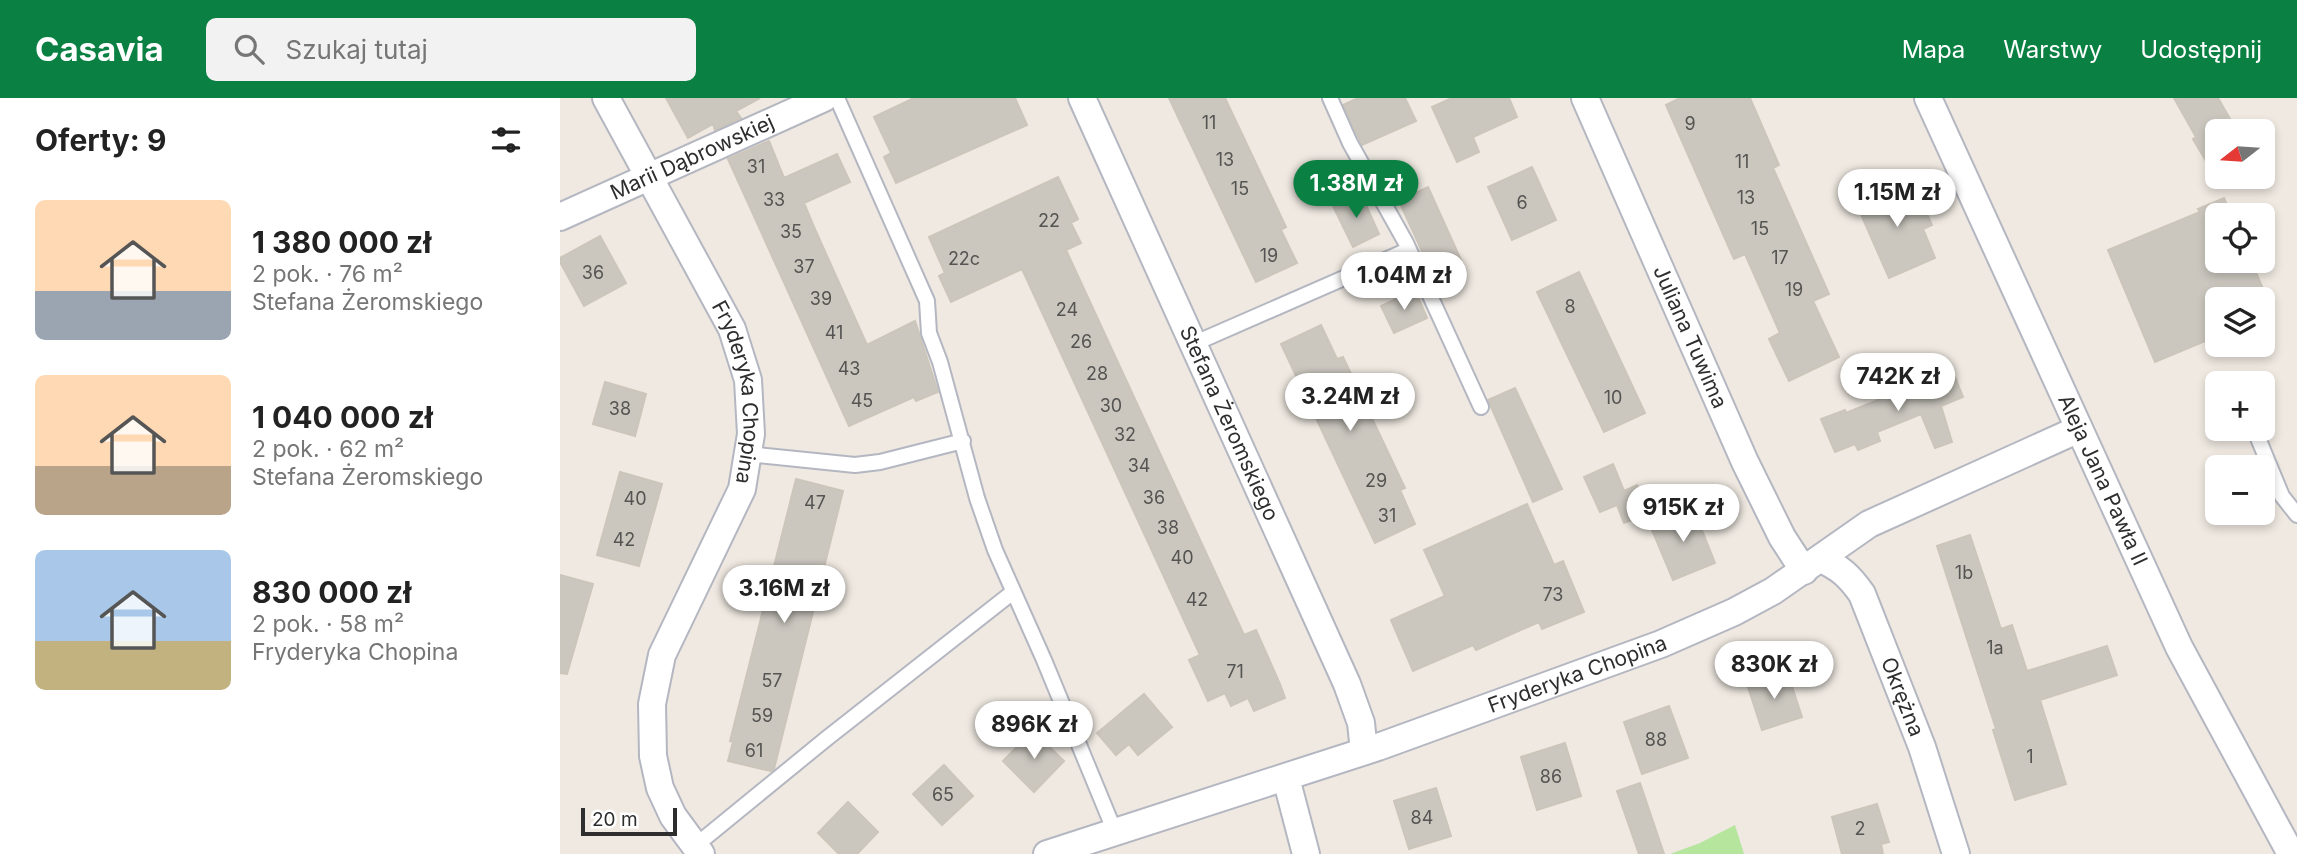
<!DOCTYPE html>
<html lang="pl">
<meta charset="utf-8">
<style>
:root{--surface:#fff;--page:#f2f2f2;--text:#222;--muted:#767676;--accent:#0b8043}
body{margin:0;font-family:Inter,sans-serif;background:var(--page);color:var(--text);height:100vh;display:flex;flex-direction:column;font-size:26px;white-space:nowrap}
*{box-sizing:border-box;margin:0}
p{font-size:23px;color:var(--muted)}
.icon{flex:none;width:38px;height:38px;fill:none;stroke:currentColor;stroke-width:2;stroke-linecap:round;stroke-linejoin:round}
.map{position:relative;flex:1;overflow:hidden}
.drawer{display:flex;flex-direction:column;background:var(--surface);width:560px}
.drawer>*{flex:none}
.needle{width:46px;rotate:253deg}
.tools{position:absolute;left:1645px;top:21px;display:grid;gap:14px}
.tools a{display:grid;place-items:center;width:70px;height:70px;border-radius:10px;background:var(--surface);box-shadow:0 4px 10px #0003;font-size:35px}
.scale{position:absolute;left:21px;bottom:18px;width:96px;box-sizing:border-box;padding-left:7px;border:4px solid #2e2e2e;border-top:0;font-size:19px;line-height:24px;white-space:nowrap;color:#2e2e2e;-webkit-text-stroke:5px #fff;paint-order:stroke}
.price{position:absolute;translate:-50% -60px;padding:0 16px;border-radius:24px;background:#fff;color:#222;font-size:23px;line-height:46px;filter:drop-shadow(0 2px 4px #0008)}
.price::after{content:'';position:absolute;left:50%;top:42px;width:21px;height:16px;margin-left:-10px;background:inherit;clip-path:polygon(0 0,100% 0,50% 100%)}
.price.selected{background:var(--accent);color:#fff}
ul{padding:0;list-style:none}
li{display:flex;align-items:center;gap:21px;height:175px;padding:0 35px}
li span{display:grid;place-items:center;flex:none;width:196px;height:140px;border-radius:10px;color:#555}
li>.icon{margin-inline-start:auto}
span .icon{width:84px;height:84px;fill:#fffc;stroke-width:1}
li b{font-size:30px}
h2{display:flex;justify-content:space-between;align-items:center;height:84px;padding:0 35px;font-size:30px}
header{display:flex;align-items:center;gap:42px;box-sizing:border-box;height:98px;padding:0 35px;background:var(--accent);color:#fff}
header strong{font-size:33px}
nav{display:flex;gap:38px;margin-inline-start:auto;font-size:24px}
.search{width:490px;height:63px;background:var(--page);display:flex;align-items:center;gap:18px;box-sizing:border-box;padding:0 24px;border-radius:10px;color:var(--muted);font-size:26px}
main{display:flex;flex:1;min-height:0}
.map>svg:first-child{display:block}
.green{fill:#b6e59e}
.building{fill:#cbc7bf;stroke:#cbc5ba;stroke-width:2}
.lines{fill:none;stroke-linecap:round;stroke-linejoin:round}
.lane-casing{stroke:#b4b7c1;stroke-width:18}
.street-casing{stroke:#b4b7c1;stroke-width:30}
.lane{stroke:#fff;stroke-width:14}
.street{stroke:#fff;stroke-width:26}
.labels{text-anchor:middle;stroke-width:5;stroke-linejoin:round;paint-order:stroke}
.number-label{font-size:18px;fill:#555452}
.street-label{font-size:21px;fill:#2e2e2e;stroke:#fff}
</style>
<header>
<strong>Casavia</strong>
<div class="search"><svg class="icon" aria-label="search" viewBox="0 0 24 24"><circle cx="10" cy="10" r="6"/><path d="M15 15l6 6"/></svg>Szukaj tutaj</div>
<nav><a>Mapa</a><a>Warstwy</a><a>Udostępnij</a></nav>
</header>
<main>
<section class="drawer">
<h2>Oferty: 9<svg class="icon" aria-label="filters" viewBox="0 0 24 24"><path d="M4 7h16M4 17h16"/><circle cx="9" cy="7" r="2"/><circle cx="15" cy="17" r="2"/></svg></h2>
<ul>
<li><span style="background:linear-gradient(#ffd9b3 65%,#9aa5b1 0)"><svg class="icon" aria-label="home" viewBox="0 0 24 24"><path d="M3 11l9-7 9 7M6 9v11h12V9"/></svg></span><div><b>1 380 000 zł</b><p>2 pok. · 76 m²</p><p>Stefana Żeromskiego</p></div></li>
<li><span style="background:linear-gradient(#ffd9b3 65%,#b9a48a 0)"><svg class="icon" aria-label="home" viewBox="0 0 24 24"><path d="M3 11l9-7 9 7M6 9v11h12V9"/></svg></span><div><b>1 040 000 zł</b><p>2 pok. · 62 m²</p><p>Stefana Żeromskiego</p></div></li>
<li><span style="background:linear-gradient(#a9c7e8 65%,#c2b280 0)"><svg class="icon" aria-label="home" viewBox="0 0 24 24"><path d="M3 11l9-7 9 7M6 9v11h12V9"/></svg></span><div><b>830 000 zł</b><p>2 pok. · 58 m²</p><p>Fryderyka Chopina</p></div></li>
</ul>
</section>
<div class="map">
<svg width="1737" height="756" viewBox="0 0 1737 756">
<rect width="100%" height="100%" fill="#efe9e1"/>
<path class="green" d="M1175,727L1184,756H1110L1140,745Z"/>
<path class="building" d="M106,0H200L176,13L181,20L155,32L153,26L128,40Z
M354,0H455L467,27L336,85L324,59L331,55L314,19Z
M609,0H665L726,129L721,132L737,165L696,184Z
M798,0H845L856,23L802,47L783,7Z
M892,0H949L957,19L913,39L919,54L897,64L872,9Z
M1120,0H1190L1219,67L1213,70L1269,196L1253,203L1279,259L1229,283L1209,241L1220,235L1185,156L1174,161L1106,7Z
M1614,0H1658L1677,33H1657V79H1670L1659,85L1633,41L1636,39Z
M209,43L224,80L277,56L290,84L244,105L254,129L307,247L355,223L378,294L356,303L354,299L289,328L168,61Z
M972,69L996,122L952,142L928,89Z
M498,79L518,121L511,125L521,145L506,152L684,537L696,532L720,586L725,600L694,613L688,600L671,608L665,595L648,603L629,562L640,557L462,171L391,204L379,178L385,175L369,139Z
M1342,84L1349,100L1358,96L1372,127L1363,131L1375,160L1329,180L1296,105Z
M868,89L906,173L877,186L839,103Z
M801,96L819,136L793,149L773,108Z
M1664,100L1671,117H1657V163H1691L1713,214L1703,218V201H1657V238L1595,264L1548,152L1640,114L1638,111Z
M40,138L66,185L24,208L0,164V160Z
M1019,174L1085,315L1044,334L977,194Z
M855,192L867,220L834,235L821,208Z
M761,227L777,261L783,259L845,390L840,392L855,426L815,445L721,246Z
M1391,269L1403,299L1381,308L1392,344L1375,350L1361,316L1317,334L1320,343L1298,352L1295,346L1275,354L1261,321L1285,312L1286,315L1350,289L1347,283L1370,273L1372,277Z
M45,284L86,296L75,338L33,326Z
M955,290L1002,391L973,404L928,302Z
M1053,366L1064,393L1077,387L1089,415L1064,425L1057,407L1040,414L1024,379Z
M60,374L102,386L79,468L37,457Z
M236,381L283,393L214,671L211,673L168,663L173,644L170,643Z
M967,406L994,467L1003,463L1024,514L982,531L979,524L916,552L913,547L853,573L831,522L885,498L864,452Z
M1133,410L1155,465L1113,482L1090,427Z
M1410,437L1441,531L1452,527L1467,573L1547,548L1557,577L1480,602L1506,686L1455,702L1433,632L1436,631L1377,448Z
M0,477L33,486L7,576L0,575Z
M1227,573L1242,619L1202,632L1187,586Z
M584,596L612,629L578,657L569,646L556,657L537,635Z
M1109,608L1128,660L1082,676L1064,624Z
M473,633L504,663L474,694L443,663Z
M1005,645L1021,698L977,712L961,659Z
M384,667L413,698L382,727L353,696Z
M1080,685L1104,756H1079L1057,693Z
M876,690L891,738L849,751L834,703Z
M288,704L318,734L297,756H279L258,735Z
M1317,706L1329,744L1321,746L1323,756H1282L1272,719Z"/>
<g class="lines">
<g class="lane-casing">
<path id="lane" d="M277,0L367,203L369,235L380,264L417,400L435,452L484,562L555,734
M770,0L790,45L846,145L921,309
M633,246L848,152
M1698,331V340L1722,398L1737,417
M188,356L295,367L320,364L403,343
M135,748L266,641L453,494"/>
</g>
<g class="street-casing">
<g id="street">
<path id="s1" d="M46,0L172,231L188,282L191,336L182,391L102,557L92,606L93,658L100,690L113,718L141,756"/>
<path id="s2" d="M522,0L787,586L801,625L804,653"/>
<path id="s3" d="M1025,0L1185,364L1222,439L1244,473"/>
<path id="s4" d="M1368,0L1619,549L1731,756"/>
<path id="s5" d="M0,119L264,0"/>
<path id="s6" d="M1260,461C1280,469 1290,479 1302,496L1362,649L1396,756"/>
<path d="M726,680L746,756"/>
<path id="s7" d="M487,756L818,649L1101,546L1174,514L1213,493L1309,426L1519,331"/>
</g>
</g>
<use href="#lane" class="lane"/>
<use href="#street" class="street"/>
</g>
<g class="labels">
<g class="number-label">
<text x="649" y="31">11</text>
<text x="1130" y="32">9</text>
<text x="665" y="68">13</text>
<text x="1182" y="70">11</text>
<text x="196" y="75">31</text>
<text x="680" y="97">15</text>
<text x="1186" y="106">13</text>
<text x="214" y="108">33</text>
<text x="962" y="111">6</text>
<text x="489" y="129">22</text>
<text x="1200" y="137">15</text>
<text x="231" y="140">35</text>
<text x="709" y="164">19</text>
<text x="1220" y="166">17</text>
<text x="404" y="167">22c</text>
<text x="244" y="175">37</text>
<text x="33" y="181">36</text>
<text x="1234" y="198">19</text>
<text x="261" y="207">39</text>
<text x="1010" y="215">8</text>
<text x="507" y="218">24</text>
<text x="274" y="241">41</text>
<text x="521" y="250">26</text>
<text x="289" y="277">43</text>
<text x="537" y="282">28</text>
<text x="1053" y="306">10</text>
<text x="302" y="309">45</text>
<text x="551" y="314">30</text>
<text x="60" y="317">38</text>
<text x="565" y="343">32</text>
<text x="579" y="374">34</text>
<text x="816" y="389">29</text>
<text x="594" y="406">36</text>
<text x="75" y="407">40</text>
<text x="255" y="411">47</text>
<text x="827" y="424">31</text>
<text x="608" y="436">38</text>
<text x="64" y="448">42</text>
<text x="622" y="466">40</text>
<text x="1404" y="481">1b</text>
<text x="993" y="503">73</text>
<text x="637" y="508">42</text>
<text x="1435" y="556">1a</text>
<text x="675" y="580">71</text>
<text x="212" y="589">57</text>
<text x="202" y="624">59</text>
<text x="1096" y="648">88</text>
<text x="194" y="659">61</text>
<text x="1470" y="665">1</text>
<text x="991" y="685">86</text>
<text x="383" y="703">65</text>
<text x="862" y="726">84</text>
<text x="1300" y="737">2</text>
</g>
<g class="street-label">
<text dy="7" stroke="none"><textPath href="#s5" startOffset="145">Marii Dąbrowskiej</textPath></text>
<text dy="7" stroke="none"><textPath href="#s3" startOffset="261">Juliana Tuwima</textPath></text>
<text dy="7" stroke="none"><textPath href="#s1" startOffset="327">Fryderyka Chopina</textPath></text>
<text dy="7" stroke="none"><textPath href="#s2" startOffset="357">Stefana Żeromskiego</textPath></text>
<text dy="7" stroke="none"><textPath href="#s4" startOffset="420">Aleja Jana Pawła II</textPath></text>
<text dy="7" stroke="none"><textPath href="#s7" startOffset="560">Fryderyka Chopina</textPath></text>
<text dy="7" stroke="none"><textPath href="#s6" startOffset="166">Okrężna</textPath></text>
</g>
</g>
</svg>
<div class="tools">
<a><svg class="needle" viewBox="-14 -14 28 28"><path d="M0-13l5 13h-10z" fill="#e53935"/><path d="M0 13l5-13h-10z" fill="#767676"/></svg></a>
<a><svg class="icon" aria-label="locate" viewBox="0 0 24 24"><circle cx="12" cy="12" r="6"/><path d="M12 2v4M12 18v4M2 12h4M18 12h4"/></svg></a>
<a><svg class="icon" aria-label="layers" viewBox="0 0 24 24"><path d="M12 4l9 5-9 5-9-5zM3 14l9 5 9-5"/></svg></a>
<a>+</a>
<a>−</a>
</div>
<div class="scale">20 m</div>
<b class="price selected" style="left:796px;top:122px">1.38M zł</b>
<b class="price" style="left:1337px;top:131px">1.15M zł</b>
<b class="price" style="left:844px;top:214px">1.04M zł</b>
<b class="price" style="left:1338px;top:315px">742K zł</b>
<b class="price" style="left:790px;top:335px">3.24M zł</b>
<b class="price" style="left:1123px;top:446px">915K zł</b>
<b class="price" style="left:224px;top:527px">3.16M zł</b>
<b class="price" style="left:1214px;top:603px">830K zł</b>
<b class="price" style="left:474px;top:663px">896K zł</b>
</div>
</main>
